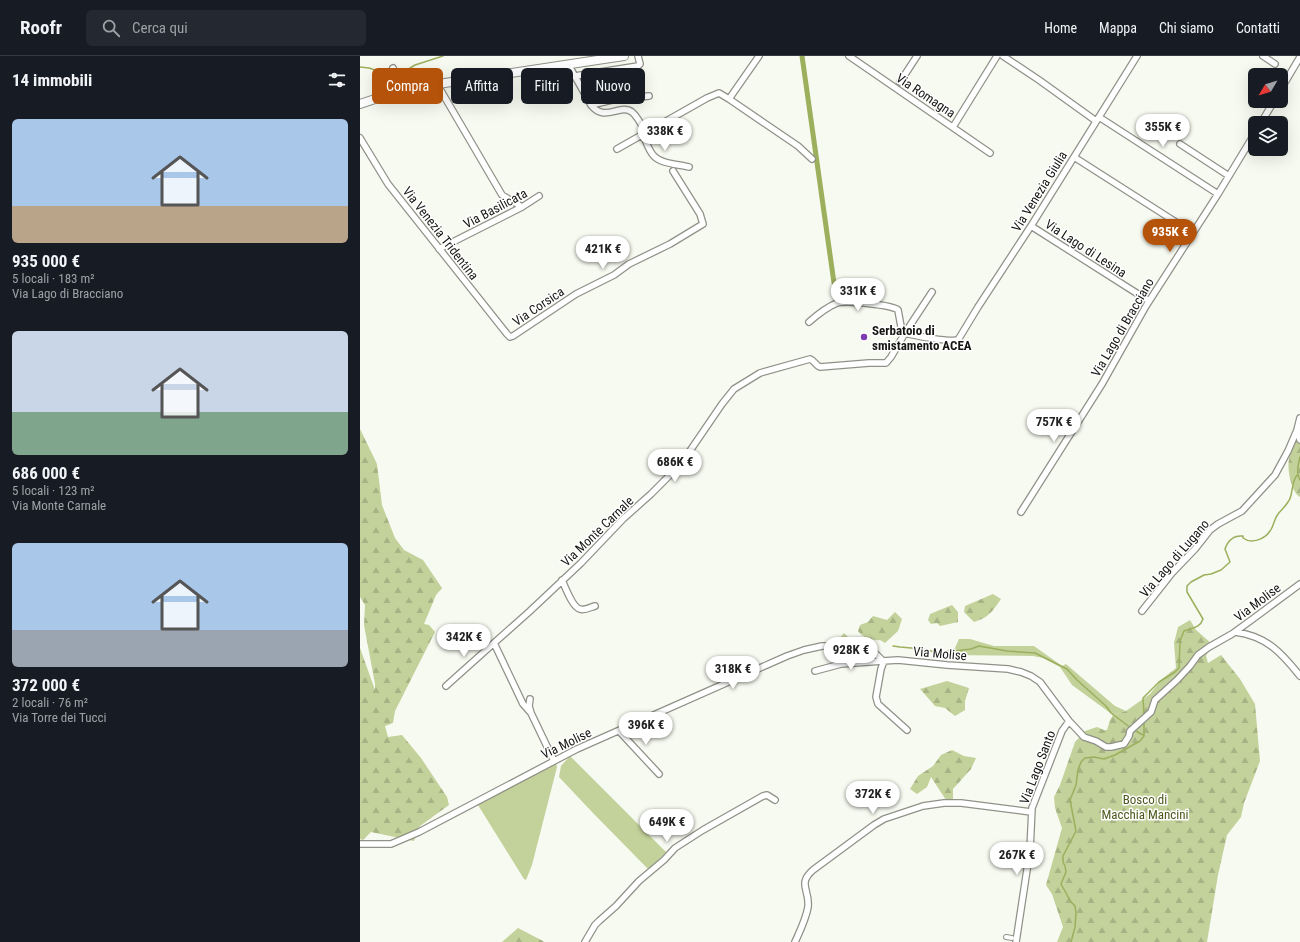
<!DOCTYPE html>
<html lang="it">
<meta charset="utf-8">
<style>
:root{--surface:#171b24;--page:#242831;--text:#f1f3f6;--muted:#9ea1a6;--line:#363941;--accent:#b45309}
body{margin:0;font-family:"Roboto Condensed",sans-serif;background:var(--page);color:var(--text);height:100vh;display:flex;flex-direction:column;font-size:15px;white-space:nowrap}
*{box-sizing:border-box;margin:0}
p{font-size:13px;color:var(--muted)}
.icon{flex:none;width:22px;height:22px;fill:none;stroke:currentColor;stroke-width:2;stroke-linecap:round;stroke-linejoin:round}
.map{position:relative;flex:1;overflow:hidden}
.panel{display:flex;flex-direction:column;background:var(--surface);width:360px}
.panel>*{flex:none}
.guide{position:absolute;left:12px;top:12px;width:380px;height:36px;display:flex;gap:8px}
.needle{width:26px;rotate:232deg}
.tools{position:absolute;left:888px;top:12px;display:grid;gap:8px}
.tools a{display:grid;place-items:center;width:40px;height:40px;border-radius:6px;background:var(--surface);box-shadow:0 4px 16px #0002;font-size:20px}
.price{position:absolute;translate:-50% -34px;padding:0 9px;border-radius:14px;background:#fff;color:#222;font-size:13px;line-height:26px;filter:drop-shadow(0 1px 2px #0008)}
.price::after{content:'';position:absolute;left:50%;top:24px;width:12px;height:9px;margin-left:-6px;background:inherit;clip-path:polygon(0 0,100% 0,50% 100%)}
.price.current{background:var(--accent);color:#fff}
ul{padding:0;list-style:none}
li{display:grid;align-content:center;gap:8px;height:212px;padding:0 12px}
li span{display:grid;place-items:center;height:124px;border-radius:6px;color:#555}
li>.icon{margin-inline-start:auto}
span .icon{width:72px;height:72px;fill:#fffc;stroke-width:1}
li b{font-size:17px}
h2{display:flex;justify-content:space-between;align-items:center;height:48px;padding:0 12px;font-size:17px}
.pill{padding:0 14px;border-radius:6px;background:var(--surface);box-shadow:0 4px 16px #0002;font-size:14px;line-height:36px}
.pill.current{background:var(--accent);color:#fff}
header{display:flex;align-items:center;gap:24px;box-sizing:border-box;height:56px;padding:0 20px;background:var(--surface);border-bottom:1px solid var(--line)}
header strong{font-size:19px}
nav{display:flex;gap:22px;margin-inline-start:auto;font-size:14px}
.search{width:280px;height:36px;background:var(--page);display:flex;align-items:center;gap:10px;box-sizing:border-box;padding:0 14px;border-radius:6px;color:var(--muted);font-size:15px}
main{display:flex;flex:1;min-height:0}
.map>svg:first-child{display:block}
.green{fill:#c3d19a}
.forest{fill:url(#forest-firs)}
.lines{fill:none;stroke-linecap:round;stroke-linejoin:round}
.stream{stroke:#9caf5d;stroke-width:1.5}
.canal{stroke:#9caf5d;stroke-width:5}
.pedestrian-casing{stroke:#909289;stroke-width:6}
.minor-casing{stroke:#909289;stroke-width:8}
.secondary-casing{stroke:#909289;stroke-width:10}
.pedestrian{stroke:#fff;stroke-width:4}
.minor{stroke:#fff;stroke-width:5.5}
.secondary{stroke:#fff;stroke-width:8}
.poi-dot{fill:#7e3bb0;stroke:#fff;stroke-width:1.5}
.labels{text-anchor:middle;stroke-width:3;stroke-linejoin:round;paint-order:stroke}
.street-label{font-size:13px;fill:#151613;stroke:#fff}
.poi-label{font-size:13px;font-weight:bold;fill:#151613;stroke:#fff;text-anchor:start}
.park-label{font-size:13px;fill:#4d591e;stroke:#fff}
</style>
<header>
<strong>Roofr</strong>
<div class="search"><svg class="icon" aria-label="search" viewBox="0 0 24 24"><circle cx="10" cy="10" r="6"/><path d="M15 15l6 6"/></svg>Cerca qui</div>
<nav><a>Home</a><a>Mappa</a><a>Chi siamo</a><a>Contatti</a></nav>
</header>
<main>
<section class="panel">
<h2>14 immobili<svg class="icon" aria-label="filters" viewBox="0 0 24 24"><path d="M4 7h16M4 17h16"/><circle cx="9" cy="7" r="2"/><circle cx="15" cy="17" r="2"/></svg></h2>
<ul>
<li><span style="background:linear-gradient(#a9c7e8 70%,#b9a48a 0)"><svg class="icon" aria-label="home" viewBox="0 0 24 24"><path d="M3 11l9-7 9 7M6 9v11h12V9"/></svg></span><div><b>935 000 €</b><p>5 locali · 183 m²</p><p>Via Lago di Bracciano</p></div></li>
<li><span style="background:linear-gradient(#c9d6e8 65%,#7fa58c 0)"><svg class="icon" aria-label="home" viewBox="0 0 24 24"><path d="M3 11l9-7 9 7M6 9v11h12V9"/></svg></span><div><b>686 000 €</b><p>5 locali · 123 m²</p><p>Via Monte Carnale</p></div></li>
<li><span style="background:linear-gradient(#a9c7e8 70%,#9aa5b1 0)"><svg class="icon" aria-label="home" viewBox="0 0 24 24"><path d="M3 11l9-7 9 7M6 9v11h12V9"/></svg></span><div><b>372 000 €</b><p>2 locali · 76 m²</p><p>Via Torre dei Tucci</p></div></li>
</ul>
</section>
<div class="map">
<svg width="940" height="886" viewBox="0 0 940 886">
<defs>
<pattern id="forest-firs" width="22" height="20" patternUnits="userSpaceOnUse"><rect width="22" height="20" fill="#c3d19a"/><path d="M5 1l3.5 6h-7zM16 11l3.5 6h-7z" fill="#a7b384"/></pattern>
</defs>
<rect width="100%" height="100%" fill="#f7faf0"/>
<path class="green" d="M599,583H610L634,590H674L702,610L706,608L755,650L766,655L753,659L712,629L700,611L683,602L673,600L591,599L583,595L595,592Z
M210,700L306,796L289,814L233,757L199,721L201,710Z
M194,707H196L197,711L172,809L166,824L164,823L118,749Z"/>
<path class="forest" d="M0,373L17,408L22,449L35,482L44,494L63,504L82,532L76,539L64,568L69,569L75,576L35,655L33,667L25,670L28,681L42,679L61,702L87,741L89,749L60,770L54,785L11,776L3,784L0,783V592L15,634V628L4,569L5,549L0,541Z
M935,385H940V441C931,436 927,413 929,403C930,397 933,390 935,385Z
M633,538L641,543C633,555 628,562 614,566L604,556L605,550Z
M592,549L598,556V566L580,570L577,567L571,568L568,564L570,558Z
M535,556L542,563L538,575L525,587L520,584C512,585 503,582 498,575L500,569L508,566L513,560L527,564Z
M830,564L836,574L852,588L846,600L848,607L861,599L880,623L895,648L900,705L884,747L881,761L867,779L858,819L847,886H697L703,871L692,838L686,829L702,772L695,752L694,741L700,729L715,686L725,675L737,671L744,674H747L750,664L753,659L766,655L790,638L802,623L816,612L814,587L818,571Z
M484,577L491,584L499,587L502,595L497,600L492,602L480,597V582Z
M587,625L609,632L605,645V654L595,660L585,652L575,650L560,633Z
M592,694L604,700L616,702L611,713L593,733V744H586L571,721L567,731L557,738L550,733L558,720L573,710L581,699Z
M158,872L183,885L184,886H142Z"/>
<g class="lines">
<path class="stream" d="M0,11L9,12L33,20L42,17L55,9L83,0
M940,401C938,409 936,417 940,424
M533,590L540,591L563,593L579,597L611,593L619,590L647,595L675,597L707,613L717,624L746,650L751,657L771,672
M784,659L783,642L799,626L815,616L819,612L820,585L824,575C832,572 840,572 843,563L827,536V530L831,526L844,519L851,518L861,514L870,506L865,493C868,484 873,479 883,480V482C891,488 904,484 910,475C914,470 914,463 918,458C921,454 925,451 928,446C934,439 930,426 938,418
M774,674L783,679
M711,886L715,871L716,857L715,850L711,846L701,828L706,816L705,810L703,806V800L716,775L710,744L716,729L718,714L721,706L725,702L734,701L744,703L755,699L780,685L784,680V665"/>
<path class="canal" d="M442,0L474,227"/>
<g class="pedestrian-casing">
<path id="pedestrian" d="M646,881L652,882"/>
</g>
<g class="minor-casing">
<path id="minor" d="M489,0L630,97
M643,0L679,24L736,65
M903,0L915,8
M208,8L231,49C245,67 260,47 272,56C278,61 282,70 286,77
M33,12L42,34
M215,20L278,10L280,8L278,0
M540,26L557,0
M77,28L142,139L162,151
M921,33L940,1
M369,43L438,90L452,103
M231,49L252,44L289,40
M739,61L858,138
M901,67L914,45
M593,71L637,0
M283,79C286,85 288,93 293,99C300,108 318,108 329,111
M0,82L28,128L147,278L150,281L153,280L216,238L254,219L269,208L310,188L343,168L340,158L313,115
M820,88L869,120
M257,93L347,42L359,37L369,43L399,0
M714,101L833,177
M671,170L789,245
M79,193L162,151L179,140
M449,266C457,259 467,251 477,247C486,244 532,249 538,254L542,276
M545,277L572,236
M940,362L937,374L940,384
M661,456L742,328L786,250L858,138L895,77
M202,524C205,531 213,552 220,553C224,555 231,551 235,550
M782,555L812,517L835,493L850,474L858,468L882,455L915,419L928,395L937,374
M875,576C906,580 921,596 940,620
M524,605L521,613L516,641L518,648L547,674
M455,615L481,608L523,605
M86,630L134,587
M170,643L169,650L171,657
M259,675L299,718
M194,705L171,657L163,648L134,587L170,555L221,507L263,463L291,438L321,408L362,348L374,333L400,317L450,303C455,305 455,309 460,311L509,307H526L531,301L545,277C556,280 588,286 598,284L618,251L671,170L777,0
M0,788H31L59,776L217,693L427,600L444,594L462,590H493L511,593L523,605L538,604L587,609L648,613L661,616L671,620L680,626L709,665L724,681L736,685L746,691H751L764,688L769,680L770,675L791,656L795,644L817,624L830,610L838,599L849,591L872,578L890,565L940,528
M225,886L235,869L239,865L256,850L279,825L304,804L315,792L343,774L403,740L407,739L415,744
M435,886C440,875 446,863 448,851C450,834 437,828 453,814L514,769L524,763L563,750L584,747H601L671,756
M656,886L670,794L672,752L702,675L709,665"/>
</g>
<g class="secondary-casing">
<path id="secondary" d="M0,48L45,33L264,0"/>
</g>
<use href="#pedestrian" class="pedestrian"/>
<use href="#minor" class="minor"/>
<use href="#secondary" class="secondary"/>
</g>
<circle class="poi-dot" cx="504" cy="281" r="4"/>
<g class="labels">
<g class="street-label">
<text transform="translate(566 39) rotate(34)" y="5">Via Romagna</text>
<text transform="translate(679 135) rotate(-58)" y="5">Via Venezia Giulia</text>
<text transform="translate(135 152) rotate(-28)" y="5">Via Basilicata</text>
<text transform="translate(81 177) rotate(52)" y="5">Via Venezia Tridentina</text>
<text transform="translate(726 192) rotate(33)" y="5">Via Lago di Lesina</text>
<text transform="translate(178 250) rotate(-34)" y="5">Via Corsica</text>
<text transform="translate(762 271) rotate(-60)" y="5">Via Lago di Bracciano</text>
<text transform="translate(237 475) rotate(-44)" y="5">Via Monte Carnale</text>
<text transform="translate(814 502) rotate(-49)" y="5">Via Lago di Lugano</text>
<text transform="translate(897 546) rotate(-37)" y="5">Via Molise</text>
<text transform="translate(580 597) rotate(5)" y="5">Via Molise</text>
<text transform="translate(206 687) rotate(-26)" y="5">Via Molise</text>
<text transform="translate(677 711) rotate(-69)" y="5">Via Lago Santo</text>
</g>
<g class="poi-label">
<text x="512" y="279">Serbatoio di<tspan x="512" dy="15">smistamento ACEA</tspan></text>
</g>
<g class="park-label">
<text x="785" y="748">Bosco di<tspan x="785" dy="15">Macchia Mancini</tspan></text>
</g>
</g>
</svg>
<div class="tools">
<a><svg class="needle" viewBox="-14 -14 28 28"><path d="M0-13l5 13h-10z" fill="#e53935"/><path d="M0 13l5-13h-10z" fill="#9ea1a6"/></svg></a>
<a><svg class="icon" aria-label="layers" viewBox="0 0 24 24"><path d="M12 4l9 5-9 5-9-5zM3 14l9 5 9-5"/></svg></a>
</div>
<b class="price" style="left:803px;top:92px">355K €</b>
<b class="price" style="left:305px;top:96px">338K €</b>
<b class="price current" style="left:810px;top:197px">935K €</b>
<b class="price" style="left:243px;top:214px">421K €</b>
<b class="price" style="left:498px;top:256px">331K €</b>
<b class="price" style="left:694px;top:387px">757K €</b>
<b class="price" style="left:315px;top:427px">686K €</b>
<b class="price" style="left:104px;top:602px">342K €</b>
<b class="price" style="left:491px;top:615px">928K €</b>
<b class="price" style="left:373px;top:634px">318K €</b>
<b class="price" style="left:286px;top:690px">396K €</b>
<b class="price" style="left:513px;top:759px">372K €</b>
<b class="price" style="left:307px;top:787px">649K €</b>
<b class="price" style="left:657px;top:820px">267K €</b>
<div class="guide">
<a class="pill current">Compra</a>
<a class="pill">Affitta</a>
<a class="pill">Filtri</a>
<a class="pill">Nuovo</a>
</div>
</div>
</main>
